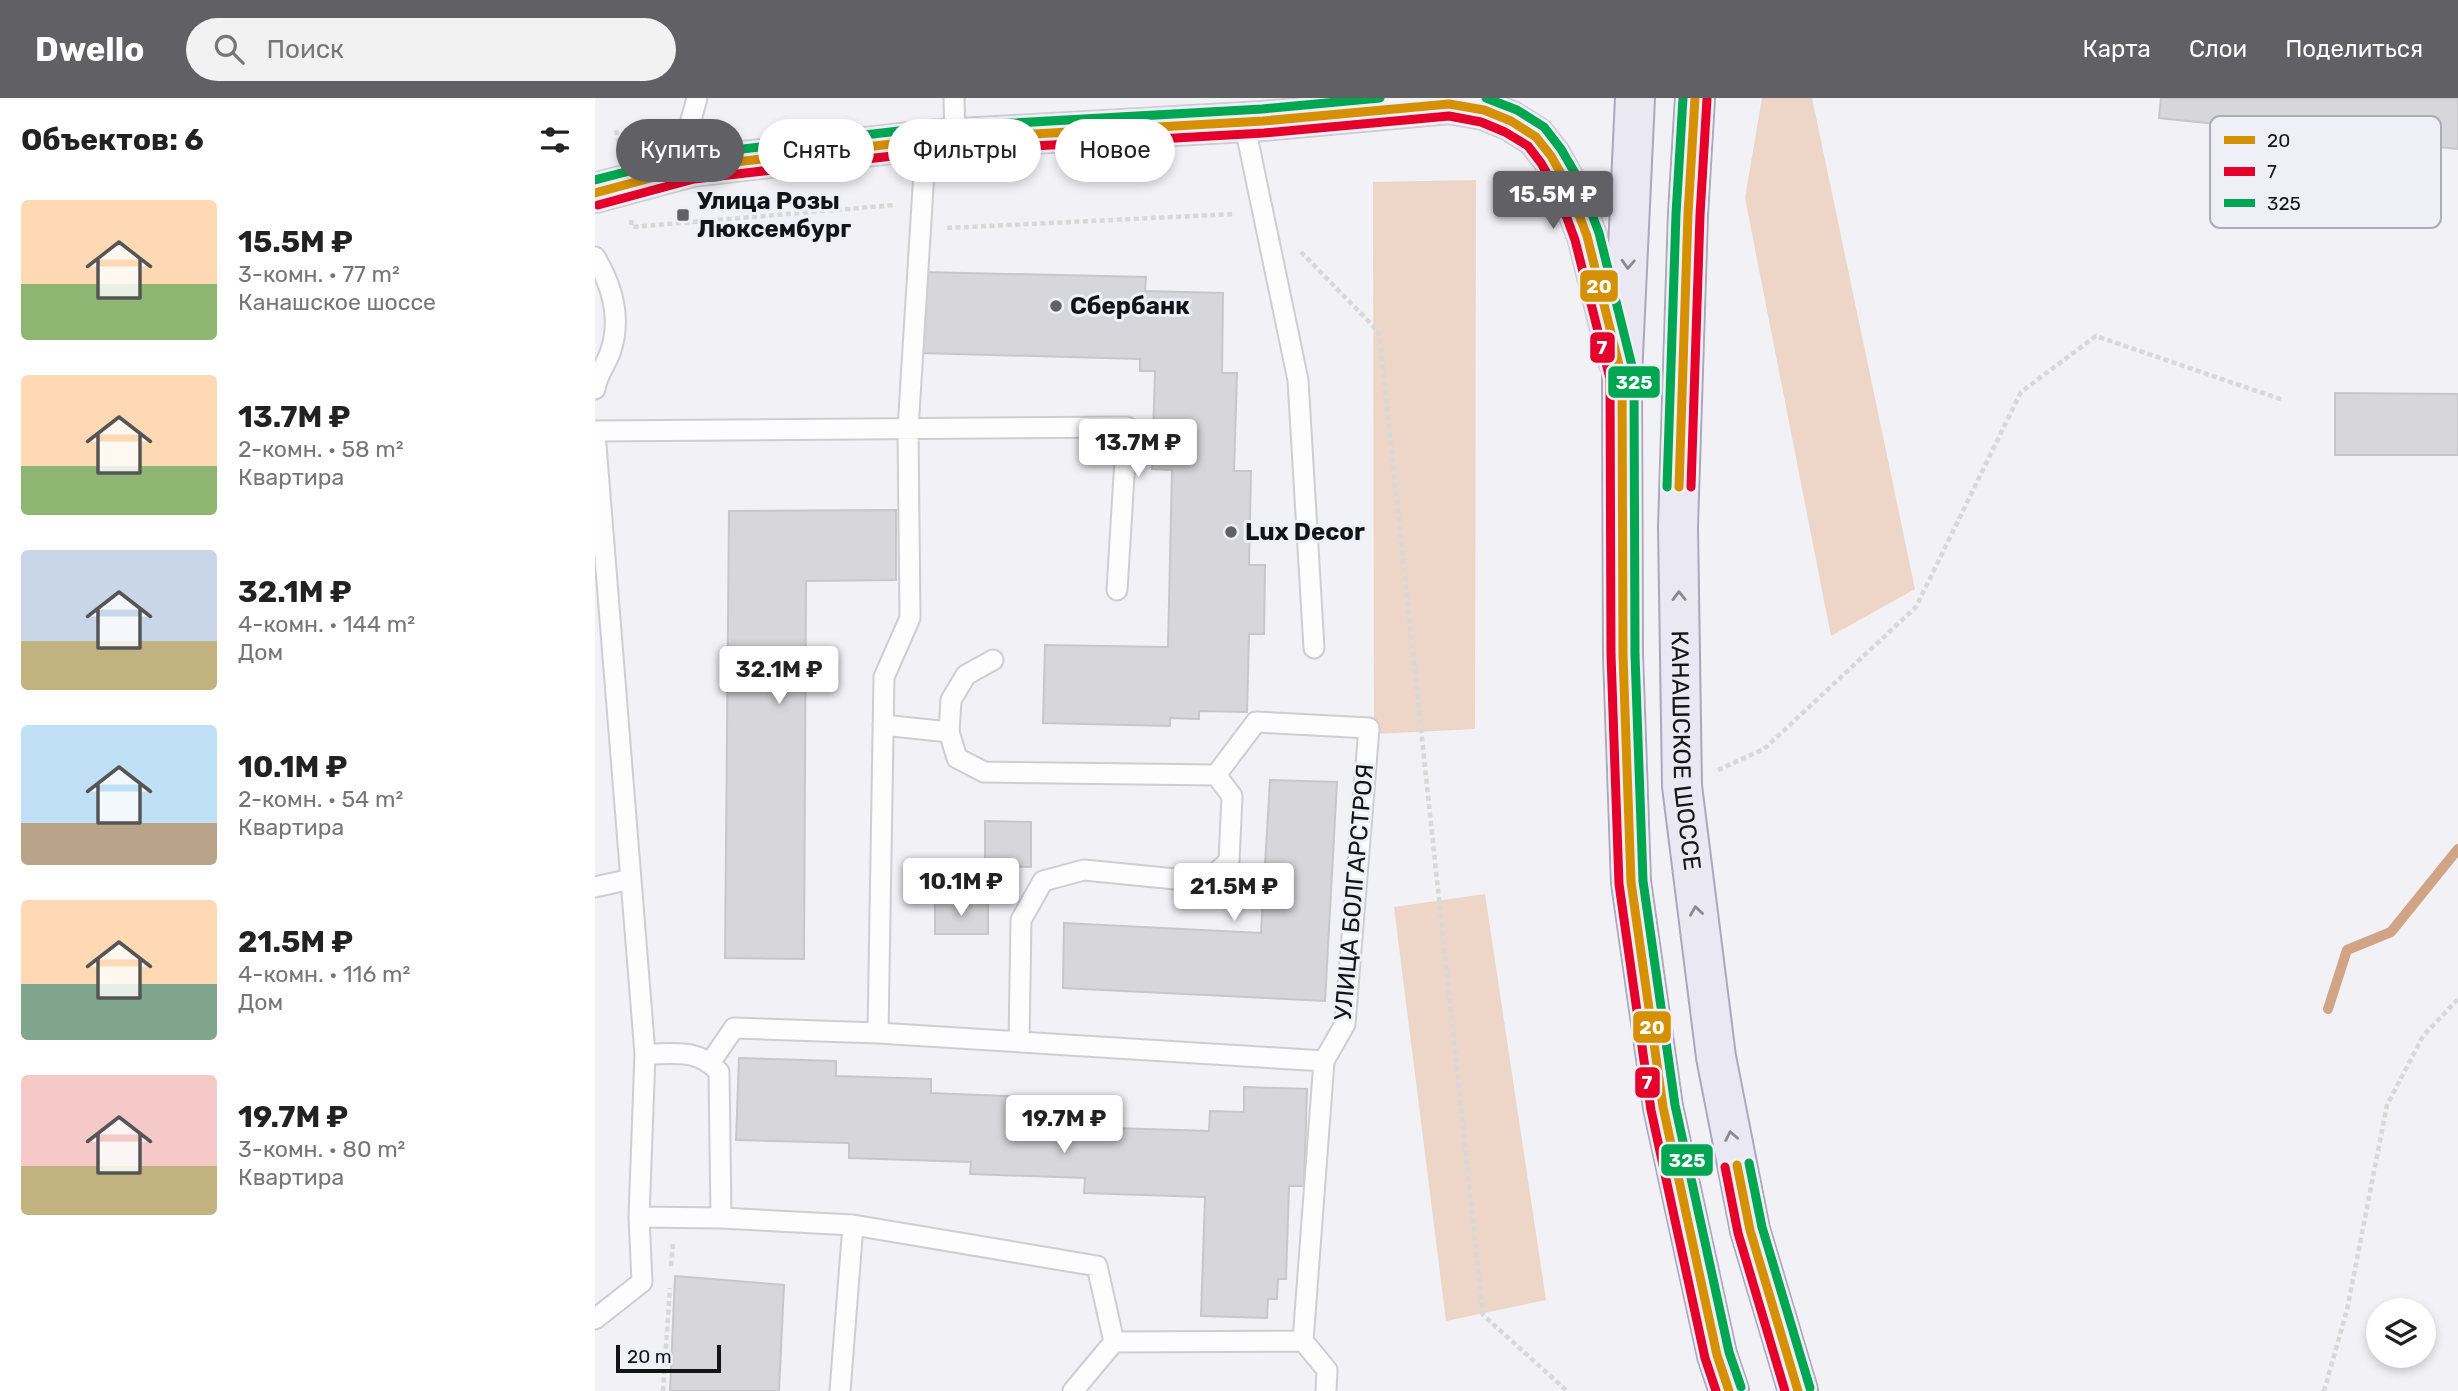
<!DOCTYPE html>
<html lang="ru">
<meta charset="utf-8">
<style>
:root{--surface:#fff;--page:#f2f2f2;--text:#222;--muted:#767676;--accent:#616165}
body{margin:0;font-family:Rubik,sans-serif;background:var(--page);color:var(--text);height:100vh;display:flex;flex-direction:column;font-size:26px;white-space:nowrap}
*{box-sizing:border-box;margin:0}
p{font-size:23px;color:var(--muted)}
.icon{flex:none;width:38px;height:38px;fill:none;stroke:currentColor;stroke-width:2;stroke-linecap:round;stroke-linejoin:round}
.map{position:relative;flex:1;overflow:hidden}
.details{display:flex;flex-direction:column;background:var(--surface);width:595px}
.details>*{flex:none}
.banner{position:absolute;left:21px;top:21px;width:665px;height:63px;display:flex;gap:14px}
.buttons{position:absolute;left:1771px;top:1200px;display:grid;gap:14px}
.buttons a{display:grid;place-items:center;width:70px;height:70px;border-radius:50%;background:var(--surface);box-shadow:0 4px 10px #0003;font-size:35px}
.scale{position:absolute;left:21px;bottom:18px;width:105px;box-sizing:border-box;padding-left:7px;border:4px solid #141417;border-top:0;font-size:19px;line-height:24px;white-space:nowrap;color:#141417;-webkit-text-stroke:5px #efeff8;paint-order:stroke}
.price{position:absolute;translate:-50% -60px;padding:0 16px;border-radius:7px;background:#fff;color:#222;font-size:23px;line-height:46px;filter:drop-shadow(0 2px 4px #0008)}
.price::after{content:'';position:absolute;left:50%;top:42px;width:21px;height:16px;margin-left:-10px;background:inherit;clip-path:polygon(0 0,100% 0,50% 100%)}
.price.on{background:var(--accent);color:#fff}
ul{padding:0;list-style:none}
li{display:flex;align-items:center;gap:21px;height:175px;padding:0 21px}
li span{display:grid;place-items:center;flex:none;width:196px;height:140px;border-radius:7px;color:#555}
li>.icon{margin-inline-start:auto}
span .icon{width:84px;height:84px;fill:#fffc;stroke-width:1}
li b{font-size:30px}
h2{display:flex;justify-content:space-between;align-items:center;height:84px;padding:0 21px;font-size:30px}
.tag{padding:0 24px;border-radius:32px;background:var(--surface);box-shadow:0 4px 10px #0003;font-size:24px;line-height:63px}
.tag.on{background:var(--accent);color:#fff}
header{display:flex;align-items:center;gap:42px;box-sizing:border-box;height:98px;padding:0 35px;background:var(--accent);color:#fff}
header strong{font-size:33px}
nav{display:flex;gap:38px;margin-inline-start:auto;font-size:24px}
.search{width:490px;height:63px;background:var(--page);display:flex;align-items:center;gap:18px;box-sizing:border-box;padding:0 24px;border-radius:38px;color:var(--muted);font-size:26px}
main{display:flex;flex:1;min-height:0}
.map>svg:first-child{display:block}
.green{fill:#edd6c8}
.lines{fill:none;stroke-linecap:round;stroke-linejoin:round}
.stream{stroke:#d2a486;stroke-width:10}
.building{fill:#d7d7db;stroke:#c7c7cb;stroke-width:2}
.lane-casing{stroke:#ceced2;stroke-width:23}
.secondary-casing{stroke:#ceced2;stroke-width:42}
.primary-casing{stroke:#aba8ba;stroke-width:42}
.path{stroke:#d8d8d9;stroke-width:4.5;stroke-dasharray:5 3.5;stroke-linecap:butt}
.lane{stroke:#fdfdfe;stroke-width:19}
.secondary{stroke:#f4f4f8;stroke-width:38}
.primary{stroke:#eae8f3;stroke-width:38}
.bus-1-casing{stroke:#efeff8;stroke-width:14}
.bus-2-casing{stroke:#efeff8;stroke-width:14}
.bus-3-casing{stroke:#efeff8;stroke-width:14}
.bus-1{stroke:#d59003;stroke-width:9}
.bus-2{stroke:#e4002b;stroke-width:9}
.bus-3{stroke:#00a651;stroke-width:9}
.oneway{stroke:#8a8990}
.poi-dot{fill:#616165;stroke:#efeff8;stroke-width:2.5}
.labels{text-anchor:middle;stroke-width:6;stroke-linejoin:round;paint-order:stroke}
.poi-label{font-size:24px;font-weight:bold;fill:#141417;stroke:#efeff8;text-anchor:start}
.street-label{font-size:24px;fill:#141417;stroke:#efeff8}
.key{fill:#efeff8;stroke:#adadb4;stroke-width:2}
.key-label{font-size:19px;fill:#141417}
.line-badge{stroke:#efeff8;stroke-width:2.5}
.badge-label{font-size:19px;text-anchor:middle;font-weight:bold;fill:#fff}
</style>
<header>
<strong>Dwello</strong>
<div class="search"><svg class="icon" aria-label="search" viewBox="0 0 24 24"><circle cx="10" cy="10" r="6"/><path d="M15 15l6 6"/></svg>Поиск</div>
<nav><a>Карта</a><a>Слои</a><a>Поделиться</a></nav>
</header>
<main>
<section class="details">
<h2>Объектов: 6<svg class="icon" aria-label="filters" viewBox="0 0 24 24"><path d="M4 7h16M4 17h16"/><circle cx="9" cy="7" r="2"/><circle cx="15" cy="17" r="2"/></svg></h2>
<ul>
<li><span style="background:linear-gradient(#ffd9b3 60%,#8fb573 0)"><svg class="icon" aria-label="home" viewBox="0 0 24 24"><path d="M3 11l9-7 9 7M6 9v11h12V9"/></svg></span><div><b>15.5M ₽</b><p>3-комн. · 77 m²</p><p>Канашское шоссе</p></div></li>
<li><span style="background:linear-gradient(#ffd9b3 65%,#8fb573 0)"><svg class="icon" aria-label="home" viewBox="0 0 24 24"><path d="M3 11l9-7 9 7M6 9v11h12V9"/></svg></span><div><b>13.7M ₽</b><p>2-комн. · 58 m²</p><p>Квартира</p></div></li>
<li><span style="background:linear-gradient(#c9d6e8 65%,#c2b280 0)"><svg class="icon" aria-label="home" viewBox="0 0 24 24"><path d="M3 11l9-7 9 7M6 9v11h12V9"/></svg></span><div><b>32.1M ₽</b><p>4-комн. · 144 m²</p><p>Дом</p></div></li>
<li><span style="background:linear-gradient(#bfe0f5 70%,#b9a48a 0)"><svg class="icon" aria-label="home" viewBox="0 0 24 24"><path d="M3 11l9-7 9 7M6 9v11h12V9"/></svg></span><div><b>10.1M ₽</b><p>2-комн. · 54 m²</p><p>Квартира</p></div></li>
<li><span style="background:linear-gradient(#ffd9b3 60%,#7fa58c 0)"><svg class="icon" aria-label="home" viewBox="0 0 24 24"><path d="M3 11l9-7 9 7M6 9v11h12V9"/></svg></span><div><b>21.5M ₽</b><p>4-комн. · 116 m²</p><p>Дом</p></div></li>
<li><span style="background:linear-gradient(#f6c9c9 65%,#c2b280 0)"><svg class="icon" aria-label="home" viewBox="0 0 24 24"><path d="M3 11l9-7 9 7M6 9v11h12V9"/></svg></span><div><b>19.7M ₽</b><p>3-комн. · 80 m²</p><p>Квартира</p></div></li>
</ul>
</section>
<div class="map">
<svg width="1863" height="1293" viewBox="0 0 1863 1293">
<rect width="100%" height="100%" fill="#f1f1f6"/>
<path class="green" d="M1167,0H1217L1320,491L1236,538L1150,100Z
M881,82L880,631L779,636L778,84Z
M890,796L951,1202L851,1223L799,809Z"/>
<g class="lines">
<path class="stream" d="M1733,911L1752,852L1796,834L1863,751"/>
</g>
<path class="building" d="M1566,0H1863V51L1564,20Z
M327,174L551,179L550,193L628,195L627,275H642L639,373H656L654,467H670L669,536H654L652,614L604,613V621L575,620V628L448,625L450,547L573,549L577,372L557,371L560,273H545V261L325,255Z
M1740,295L1863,296V357H1740Z
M301,412V482L211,483L209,861L130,860L134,413Z
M675,682L742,684L730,903L468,890L469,825L666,835Z
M390,723L436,724V769L390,768Z
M340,804H393V836H340Z
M144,960L241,963V978L336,981V995L458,1000L457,1028L614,1033L615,1013L649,1014V989L712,991L709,1088H694L691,1181H683L682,1201H673L672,1220L606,1218L610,1099L489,1095L490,1080L375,1076L376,1064L254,1060V1045L141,1042Z
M80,1178L189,1187L184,1293H75Z"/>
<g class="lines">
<g class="lane-casing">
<path id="lane" d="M359,0L360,40
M649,24L703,282L719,550
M97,69L96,22L102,0
M0,159C18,189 27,221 15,255C10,268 2,277 0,291
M0,333L532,329L522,492
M0,335L50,956L44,1119L47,1184L0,1221
M398,562L371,577L356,602L354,634L362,660L389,674L621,677L637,698L634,763L611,784L489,772L448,783L426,822L424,944
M288,627L354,634
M621,677L661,624L774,630L750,926L729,963L708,1243L732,1272L731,1293
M0,789L36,781
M283,935L289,579L315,520L313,331L331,42
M50,956C80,956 102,950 124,974L126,1120
M115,965L139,930L283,935L729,963
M44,1119L126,1120L258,1127L245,1293
M258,1127L502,1168L519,1244L478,1293
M519,1244L708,1243"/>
</g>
<g class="secondary-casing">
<path id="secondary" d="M0,95L97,69L331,42L668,23L854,6L889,12L916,23L941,39L956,58L973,88L992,138L1023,263"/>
</g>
<g class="primary-casing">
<g id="primary">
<path d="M1040,0L1027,279L1028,557L1036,784L1068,1009L1122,1257L1134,1293"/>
<path id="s1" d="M1100,0L1093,116L1083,429L1087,688L1121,959L1155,1132L1203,1293"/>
</g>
</g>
<path class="path" d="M21,32L25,51
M36,122L37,129L300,107
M352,130L640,116
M706,154L784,234L888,1217L972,1293
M1123,672L1169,651L1321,509L1426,294L1501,238L1688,302
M76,1168L78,1145
M68,1293L75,1190
M1729,1293L1752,1212L1792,1007L1828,938L1863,901"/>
<use href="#lane" class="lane"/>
<use href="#secondary" class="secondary"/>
<use href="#primary" class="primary"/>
<g class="bus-1-casing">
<path id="bus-1" d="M0,95L97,69L331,42L668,23L854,6L889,12L916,23L941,39L956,58L973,88L992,138L1027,279L1028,557L1036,784L1068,1009L1122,1257L1134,1293
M1084,389L1093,116L1100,0
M1142,1067L1155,1132L1203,1293"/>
</g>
<g class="bus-2-casing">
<path id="bus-2" d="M3,107L99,81L332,54L669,35L854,18L886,24L910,34L933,48L946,65L962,93L980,142L1015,281L1016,557L1024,786L1056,1012L1110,1260L1121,1293
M1096,389L1105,117L1112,1
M1130,1069L1143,1135L1190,1293"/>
</g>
<g class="bus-3-casing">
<path id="bus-3" d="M891,0L922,12L949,29L966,51L984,82L1004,135L1039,276L1040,557L1048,783L1080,1007L1134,1254L1146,1289
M0,82L96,57L330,30L667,11L785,0
M1072,389L1081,116L1088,0
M1154,1065L1167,1129L1215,1290"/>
</g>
<use href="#bus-1" class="bus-1"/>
<use href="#bus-2" class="bus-2"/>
<use href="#bus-3" class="bus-3"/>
</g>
<defs><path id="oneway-chevron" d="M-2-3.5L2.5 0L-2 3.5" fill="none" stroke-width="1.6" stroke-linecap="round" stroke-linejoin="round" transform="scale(1.75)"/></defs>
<g class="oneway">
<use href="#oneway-chevron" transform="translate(1033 166) rotate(93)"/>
<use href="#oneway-chevron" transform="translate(1084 498) rotate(-91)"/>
<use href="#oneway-chevron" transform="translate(1101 813) rotate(-98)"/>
<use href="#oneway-chevron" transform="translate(1136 1038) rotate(-101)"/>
</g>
<g class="poi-dot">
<rect x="81" y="110" width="14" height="14" rx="3.5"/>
<circle cx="461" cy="208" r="7"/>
<circle cx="636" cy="434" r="7"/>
</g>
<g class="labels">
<g class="poi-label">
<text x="102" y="111">Улица Розы<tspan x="102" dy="28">Люксембург</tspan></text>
<text x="475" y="216">Сбербанк</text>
<text x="650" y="442">Lux Decor</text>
</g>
<g class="street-label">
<text dy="8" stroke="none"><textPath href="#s1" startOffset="653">КАНАШСКОЕ ШОССЕ</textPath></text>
<text transform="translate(759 794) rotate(-85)" y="8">УЛИЦА БОЛГАРСТРОЯ</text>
</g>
</g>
<rect x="1615" y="18" width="231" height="112" rx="10" class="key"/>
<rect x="1629" y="38" width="31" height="8" fill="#d59003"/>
<rect x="1629" y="69" width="31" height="9" fill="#e4002b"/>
<rect x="1629" y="101" width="31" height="8" fill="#00a651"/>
<g class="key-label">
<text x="1672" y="49">20</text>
<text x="1672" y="80">7</text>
<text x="1672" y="112">325</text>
</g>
<g class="line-badge">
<rect x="984" y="171" width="40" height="34" rx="7" fill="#d59003"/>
<rect x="994" y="233" width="27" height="33" rx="7" fill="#e4002b"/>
<rect x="1012" y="267" width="54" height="34" rx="7" fill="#00a651"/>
<rect x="1037" y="912" width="40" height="34" rx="7" fill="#d59003"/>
<rect x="1039" y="968" width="27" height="33" rx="7" fill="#e4002b"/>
<rect x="1065" y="1045" width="54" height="34" rx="7" fill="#00a651"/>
</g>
<g class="badge-label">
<text x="1004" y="195">20</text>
<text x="1007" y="256">7</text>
<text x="1039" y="291">325</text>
<text x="1057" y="936">20</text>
<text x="1052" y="991">7</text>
<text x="1092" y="1069">325</text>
</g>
</svg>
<div class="buttons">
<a><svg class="icon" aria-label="layers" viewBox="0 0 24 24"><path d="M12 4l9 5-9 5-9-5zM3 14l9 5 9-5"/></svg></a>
</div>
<div class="scale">20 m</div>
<b class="price on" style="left:958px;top:133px">15.5M ₽</b>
<b class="price" style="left:543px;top:381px">13.7M ₽</b>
<b class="price" style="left:184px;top:608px">32.1M ₽</b>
<b class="price" style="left:366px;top:820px">10.1M ₽</b>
<b class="price" style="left:639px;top:825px">21.5M ₽</b>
<b class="price" style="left:469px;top:1057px">19.7M ₽</b>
<div class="banner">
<a class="tag on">Купить</a>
<a class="tag">Снять</a>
<a class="tag">Фильтры</a>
<a class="tag">Новое</a>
</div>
</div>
</main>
